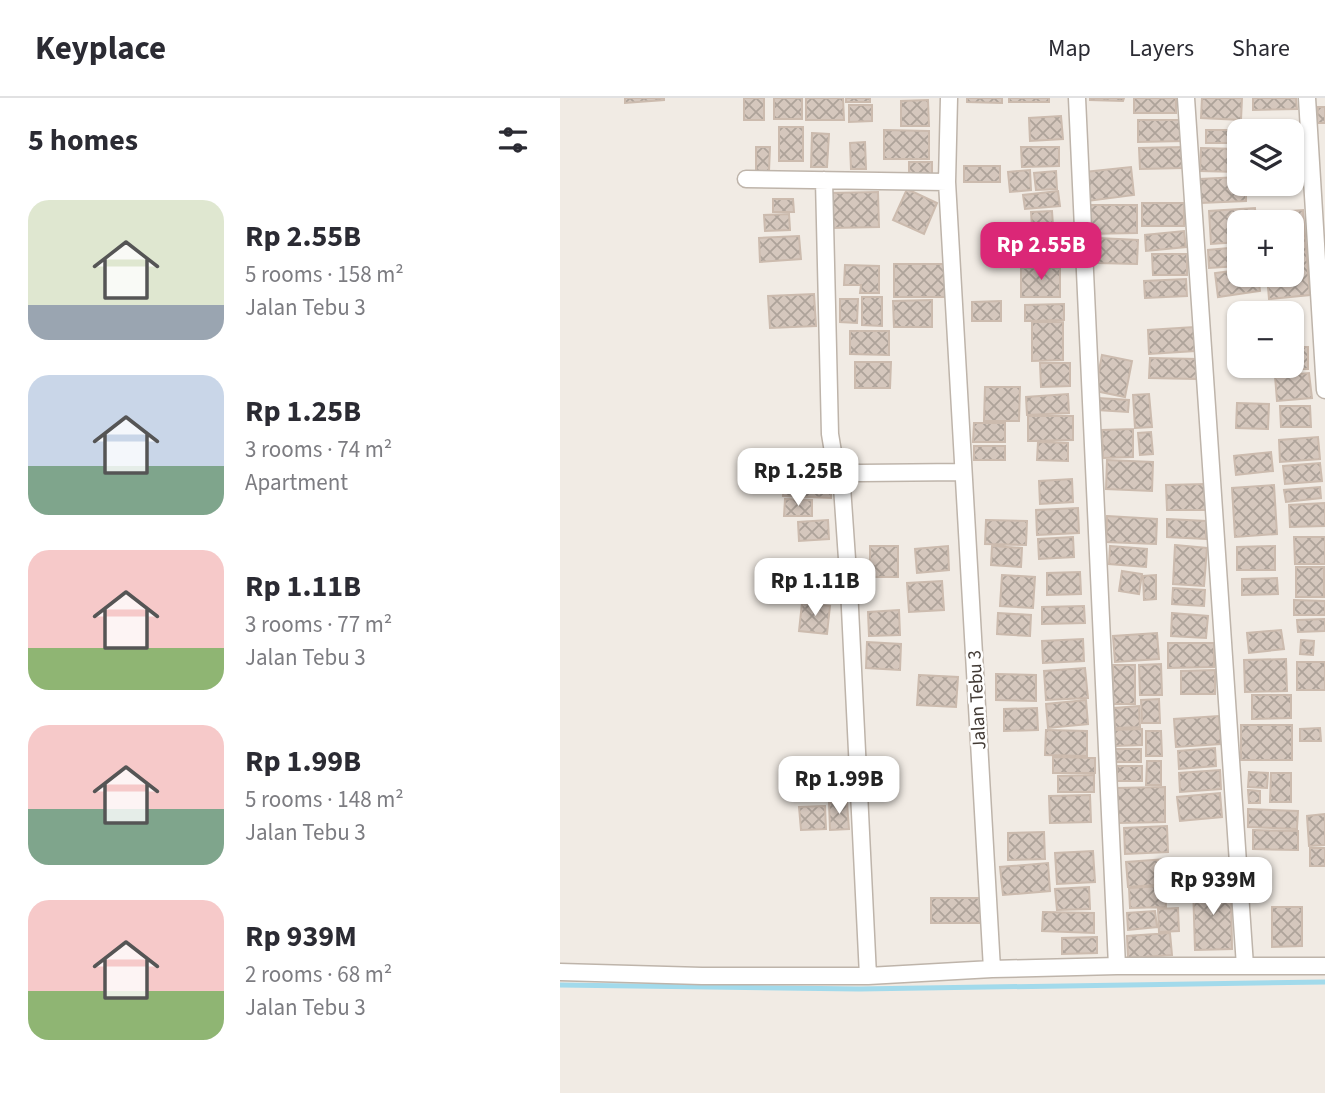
<!DOCTYPE html>
<meta charset="utf-8">
<style>
:root{--surface:#fff;--page:#f7f7f7;--text:#2b2b33;--muted:#7c7c81;--line:#e1e1e2;--accent:#db2777}
body{margin:0;font-family:"Source Sans 3",sans-serif;background:var(--page);color:var(--text);height:100vh;display:flex;flex-direction:column;font-size:26px;white-space:nowrap}
*{box-sizing:border-box;margin:0}
p{font-size:23px;color:var(--muted)}
.icon{flex:none;width:38px;height:38px;fill:none;stroke:currentColor;stroke-width:2;stroke-linecap:round;stroke-linejoin:round}
.map{position:relative;flex:1;overflow:hidden}
.drawer{display:flex;flex-direction:column;background:var(--surface);width:560px}
.drawer>*{flex:none}
.tools{position:absolute;left:667px;top:21px;display:grid;gap:14px}
.tools a{display:grid;place-items:center;width:77px;height:77px;border-radius:14px;background:var(--surface);box-shadow:0 2px 5px #0004;font-size:35px}
.price{position:absolute;translate:-50% -60px;padding:0 16px;border-radius:14px;background:#fff;color:#222;font-size:23px;line-height:46px;filter:drop-shadow(0 2px 4px #0008)}
.price::after{content:'';position:absolute;left:50%;top:42px;width:21px;height:16px;margin-left:-10px;background:inherit;clip-path:polygon(0 0,100% 0,50% 100%)}
.price.on{background:var(--accent);color:#fff}
ul{padding:0;list-style:none}
li{display:flex;align-items:center;gap:21px;height:175px;padding:0 28px}
li span{display:grid;place-items:center;flex:none;width:196px;height:140px;border-radius:21px;color:#555}
li>.icon{margin-inline-start:auto}
span .icon{width:84px;height:84px;fill:#fffc;stroke-width:1}
li b{font-size:30px}
h2{display:flex;justify-content:space-between;align-items:center;height:84px;padding:0 28px;font-size:30px}
header{display:flex;align-items:center;gap:42px;box-sizing:border-box;height:98px;padding:0 35px;background:var(--surface);border-bottom:2px solid var(--line)}
header strong{font-size:33px}
nav{display:flex;gap:38px;margin-inline-start:auto;font-size:24px}
main{display:flex;flex:1;min-height:0}
.map>svg:first-child{display:block}
.lines{fill:none;stroke-linecap:round;stroke-linejoin:round}
.stream{stroke:#a2daeb;stroke-width:5}
.building{fill:url(#building-cross-hatch);stroke:#ccbbae;stroke-width:2}
.street-casing{stroke:#beb4aa;stroke-width:19}
.street{stroke:#fff;stroke-width:16}
.labels{text-anchor:middle;stroke-width:5;stroke-linejoin:round;paint-order:stroke}
.street-label{font-size:19px;fill:#423a34;stroke:#fff}
</style>
<header>
<strong>Keyplace</strong>
<nav><a>Map</a><a>Layers</a><a>Share</a></nav>
</header>
<main>
<section class="drawer">
<h2>5 homes<svg class="icon" aria-label="filters" viewBox="0 0 24 24"><path d="M4 7h16M4 17h16"/><circle cx="9" cy="7" r="2"/><circle cx="15" cy="17" r="2"/></svg></h2>
<ul>
<li><span style="background:linear-gradient(#dfe7d0 75%,#9aa5b1 0)"><svg class="icon" aria-label="home" viewBox="0 0 24 24"><path d="M3 11l9-7 9 7M6 9v11h12V9"/></svg></span><div><b>Rp 2.55B</b><p>5 rooms · 158 m²</p><p>Jalan Tebu 3</p></div></li>
<li><span style="background:linear-gradient(#c9d6e8 65%,#7fa58c 0)"><svg class="icon" aria-label="home" viewBox="0 0 24 24"><path d="M3 11l9-7 9 7M6 9v11h12V9"/></svg></span><div><b>Rp 1.25B</b><p>3 rooms · 74 m²</p><p>Apartment</p></div></li>
<li><span style="background:linear-gradient(#f6c9c9 70%,#8fb573 0)"><svg class="icon" aria-label="home" viewBox="0 0 24 24"><path d="M3 11l9-7 9 7M6 9v11h12V9"/></svg></span><div><b>Rp 1.11B</b><p>3 rooms · 77 m²</p><p>Jalan Tebu 3</p></div></li>
<li><span style="background:linear-gradient(#f6c9c9 60%,#7fa58c 0)"><svg class="icon" aria-label="home" viewBox="0 0 24 24"><path d="M3 11l9-7 9 7M6 9v11h12V9"/></svg></span><div><b>Rp 1.99B</b><p>5 rooms · 148 m²</p><p>Jalan Tebu 3</p></div></li>
<li><span style="background:linear-gradient(#f6c9c9 65%,#8fb573 0)"><svg class="icon" aria-label="home" viewBox="0 0 24 24"><path d="M3 11l9-7 9 7M6 9v11h12V9"/></svg></span><div><b>Rp 939M</b><p>2 rooms · 68 m²</p><p>Jalan Tebu 3</p></div></li>
</ul>
</section>
<div class="map">
<svg width="765" height="995" viewBox="0 0 765 995">
<defs>
<pattern id="building-cross-hatch" width="8" height="8" patternUnits="userSpaceOnUse" patternTransform="scale(1.75)"><rect width="8" height="8" fill="#d5c7bd"/><path d="M0 0l8 8M0 8l8-8" fill="none" stroke="#aea39a"/></pattern>
</defs>
<rect width="100%" height="100%" fill="#f1ebe4"/>
<g class="lines">
<path class="stream" d="M0,887L299,891L765,884"/>
</g>
<path class="building" d="M65,0H104V2L65,5Z
M184,0H204V22H184Z
M214,0H242V21H214Z
M246,0H283L284,22H246Z
M286,0H310V4H286Z
M407,0H442V5L407,4Z
M449,0H489V4H449Z
M530,0H564L563,3L530,2Z
M574,0H616V15H574Z
M642,0H682L681,22L641,20Z
M693,0H736L737,11L693,12Z
M368,2L369,28H341V3Z
M289,7H312V23L289,24Z
M758,9H765V25H757Z
M501,18L503,41L470,43L469,20Z
M578,22H624V43L578,44Z
M219,29H243V63H219Z
M324,32L369,33V61H324Z
M646,32H679V45H646Z
M252,35L269,36L267,69H251Z
M732,35H741V67H732Z
M305,44L306,71H291L290,45Z
M196,49H210L209,73H196Z
M461,49H499V68L462,69Z
M623,49L624,70L580,71L579,50Z
M641,50L679,51V74L640,73Z
M349,64H372V77H349Z
M404,68H440V84H404Z
M571,69L574,97L528,103L525,74Z
M470,72L471,92L450,94L448,74Z
M496,73L497,91L476,92L474,75Z
M679,79V86H686V103L641,105L640,81Z
M347,91L377,105L364,136L333,122Z
M498,93L500,108L465,111L463,97Z
M318,94L319,129L271,130L270,95Z
M213,101H233L234,114H213Z
M582,105H624V128H582Z
M524,107H577V135L524,136Z
M695,110L696,124H679V144L651,146L649,113Z
M743,112L750,197L709,201L707,177H732V124H703L702,115Z
M492,113L493,128L472,129L471,114Z
M229,116L230,132L205,133L204,117Z
M624,133L626,149L586,153L585,137Z
M239,138L241,161L200,164L199,140Z
M501,140L502,165H471V141Z
M538,140L578,142L577,166L537,165Z
M679,149V168L649,170L648,152Z
M592,156H627V177H593Z
M334,166H385V199H334Z
M285,167L319,168V195H300L301,187H284Z
M461,170H500V199H461Z
M679,172V177H698L700,193L658,199L655,175Z
M626,181L627,198L585,200L584,183Z
M254,196L256,228L210,230L208,198Z
M302,199H322V228L302,227Z
M280,201H298L297,225L280,224Z
M372,202V229H334L333,203Z
M441,203V223H412V204Z
M504,206V222L465,223V207Z
M472,224H503V262L472,263Z
M634,229L635,253L589,256L588,232Z
M290,233H329V257L290,256Z
M732,249H748V271H719V268H732Z
M542,257L572,263L565,299L535,293Z
M590,260L638,261L637,281L589,280Z
M295,264H331L330,290H295Z
M480,265H510V288L481,289Z
M749,275L752,300L717,303L715,278Z
M425,289H460L459,323H424Z
M508,296L509,315L467,317L466,299Z
M589,296L592,329L575,330L573,297Z
M538,300L569,302L568,314L537,312Z
M677,305L709,306L708,331L676,330Z
M720,308H750L751,329H721Z
M468,318H513V342L468,343Z
M414,325H445V344H413Z
M573,331V359L543,360L542,332Z
M591,334L593,356L580,357L578,335Z
M758,339L760,361L720,364L719,342Z
M478,344L508,345V363L477,362Z
M414,348H445V362H414Z
M711,354L713,373L676,377L674,358Z
M547,362L593,364L592,393L546,391Z
M760,365L762,383L725,386L723,368Z
M224,375L271,376V400L223,398Z
M512,381L513,404L480,406L479,383Z
M646,386V412H607L606,387Z
M714,387L717,436L675,439L672,390Z
M760,389L761,400L726,404L724,392Z
M225,401L252,402V418H224Z
M765,405V428L730,429L729,407Z
M518,410L519,435L477,437L476,412Z
M547,418L597,421L596,446L546,444Z
M607,421L646,423V441L607,439Z
M268,422L269,441L239,443L238,424Z
M426,422L467,423L466,447L425,446Z
M513,439L514,459L479,461L478,441Z
M734,439H765V466H735Z
M615,447L647,450L644,488L613,486Z
M310,448H338V479H310Z
M388,448L389,472L357,475L355,451Z
M432,448L462,450L461,469L431,467Z
M550,448L587,451L586,469L549,466Z
M715,448V472H677V449Z
M736,469H764V499H736Z
M562,473L582,476L579,496L559,493Z
M520,474L521,496L487,497V475Z
M442,477L475,479L473,510L440,508Z
M596,477V501L584,502L583,478Z
M717,480L718,496L682,497V481Z
M382,483L384,512L349,514L347,485Z
M613,490L645,492L644,508L612,506Z
M734,502L765,503V517H734Z
M242,505L270,508L267,536L239,533Z
M524,508L525,525L482,526V509Z
M339,512L340,537L309,538L308,514Z
M438,515L471,517L470,538L437,536Z
M612,515L648,518L646,540L611,538Z
M765,521V533L738,534L737,522Z
M721,532L724,551L689,555L687,535Z
M597,535L599,561L555,564L553,538Z
M523,541L524,563L483,565L482,543Z
M741,542L754,543L753,557L740,556Z
M307,544L341,546L340,572L306,570Z
M608,545H654V569L608,570Z
M726,561L727,593L685,594L684,562Z
M737,564H765V592H737Z
M601,566L602,597H580L579,567Z
M553,567H575V606H553Z
M525,570L528,600L486,602L484,573Z
M655,572V596H621V573Z
M436,576L476,577V603L436,602Z
M359,577L398,579L396,609L357,607Z
M692,597H731V620L692,621Z
M599,601L600,625H582L581,602Z
M526,602L528,626L488,630L486,606Z
M579,608L580,629L555,630L554,610Z
M477,610L478,632L444,633V611Z
M659,618L661,646L616,649L614,621Z
M681,627H732V662H681Z
M760,630L761,643H740V631Z
M582,631V647L554,648V632Z
M486,632L527,633V658L485,657Z
M586,633H601L602,658H586Z
M655,650L656,668L619,671L618,653Z
M555,651H581V664H555Z
M493,659L535,660V675H493Z
M587,663H601V687H586Z
M557,668H582V683H557Z
M660,672L661,691L620,694L619,675Z
M689,674L708,675L707,690L688,689Z
M711,675H731V704H710Z
M534,677V694H498V678Z
M282,679L284,698L257,701L255,682Z
M605,689V724L558,725L557,690Z
M688,692L700,693V705H689Z
M660,695L662,719L620,723L617,699Z
M530,697L531,724L490,725L489,698Z
M287,704L289,731L270,732L269,705Z
M265,708L266,731L241,732L239,709Z
M688,711L738,713L737,731L688,729Z
M765,716V747L749,748L747,718Z
M607,728L608,754L565,756L564,730Z
M693,732L738,733V752L693,751Z
M484,734L485,761L448,762V735Z
M750,750H765V768H750Z
M533,753L535,784L497,786L495,755Z
M606,761L608,786L568,789L566,764Z
M488,765L490,793L443,797L440,769Z
M671,787L672,851L635,852L633,788Z
M605,788L606,809L570,810L569,790Z
M529,789L530,811L497,812L495,791Z
M371,800H423V825H371Z
M712,809H742V848L712,849Z
M618,810L619,833L599,834L598,811Z
M595,813L597,829L568,832L567,815Z
M483,814L534,815V835L482,833Z
M610,835L612,857L568,860L567,838Z
M537,839V855L502,856V840Z"/>
<g class="lines">
<g class="street-casing">
<path id="street" d="M389,0L387,84L432,871L557,868H765
M517,0L557,868
M626,0L685,868
M747,0L765,292
M186,81L387,84
M264,82L270,336L275,366L281,374L300,375L403,374
M281,374L289,490L308,878
M0,874L142,878H308L432,871"/>
</g>
<use href="#street" class="street"/>
</g>
<g class="labels">
<g class="street-label">
<text transform="translate(416 602) rotate(-93)" y="7">Jalan Tebu 3</text>
</g>
</g>
</svg>
<div class="tools">
<a><svg class="icon" aria-label="layers" viewBox="0 0 24 24"><path d="M12 4l9 5-9 5-9-5zM3 14l9 5 9-5"/></svg></a>
<a>+</a>
<a>−</a>
</div>
<b class="price on" style="left:481px;top:184px">Rp 2.55B</b>
<b class="price" style="left:238px;top:410px">Rp 1.25B</b>
<b class="price" style="left:255px;top:520px">Rp 1.11B</b>
<b class="price" style="left:279px;top:718px">Rp 1.99B</b>
<b class="price" style="left:653px;top:819px">Rp 939M</b>
</div>
</main>
